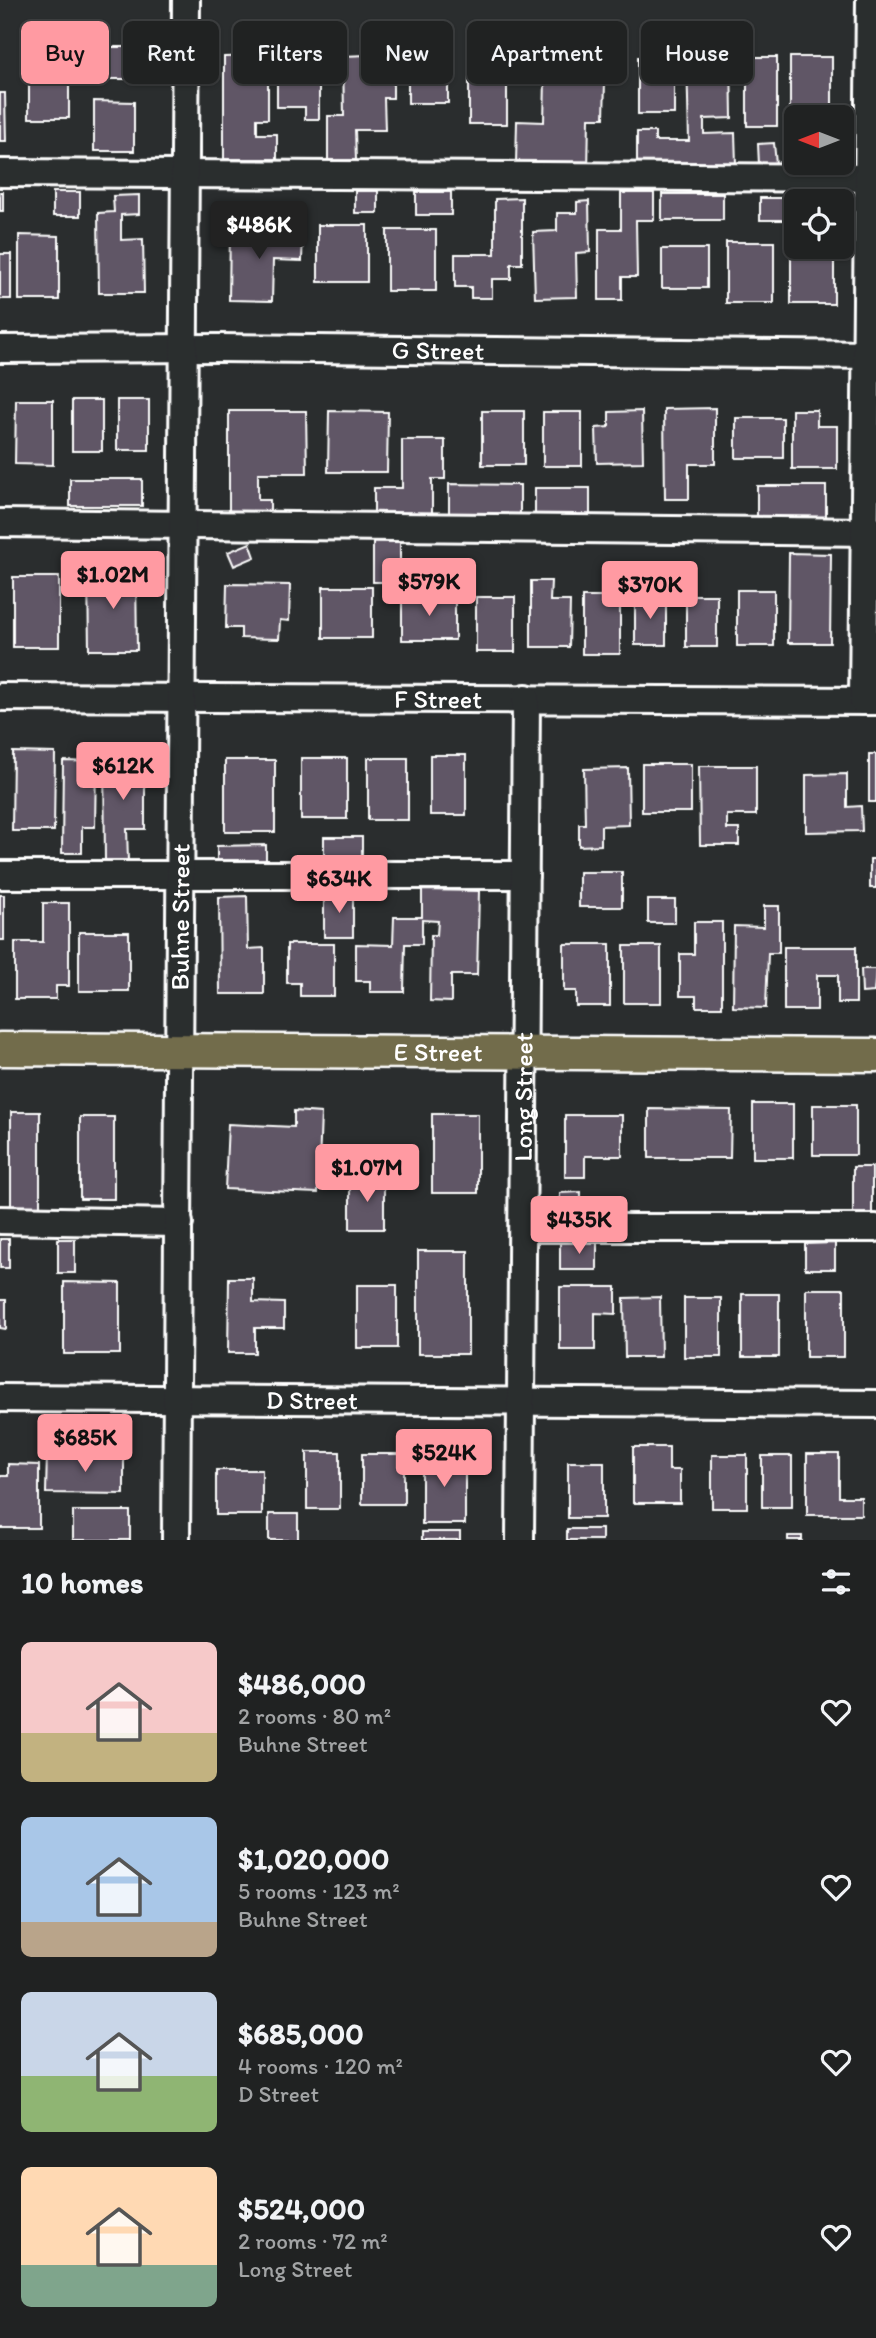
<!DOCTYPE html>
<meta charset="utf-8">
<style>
:root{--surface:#202222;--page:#2d2f2f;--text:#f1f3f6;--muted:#a2a4a5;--line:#3d3f40;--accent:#ff9aa2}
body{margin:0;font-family:Itim,sans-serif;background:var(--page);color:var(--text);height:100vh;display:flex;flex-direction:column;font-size:26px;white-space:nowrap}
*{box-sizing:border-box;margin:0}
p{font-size:23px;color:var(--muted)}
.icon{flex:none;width:38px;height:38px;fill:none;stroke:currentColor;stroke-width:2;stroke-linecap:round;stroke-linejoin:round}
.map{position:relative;height:1540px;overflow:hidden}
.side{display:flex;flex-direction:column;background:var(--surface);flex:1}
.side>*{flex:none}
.top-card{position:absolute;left:21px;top:21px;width:835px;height:63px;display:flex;gap:14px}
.needle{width:46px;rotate:270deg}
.tools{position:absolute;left:784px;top:105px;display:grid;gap:14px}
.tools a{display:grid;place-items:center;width:70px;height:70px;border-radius:10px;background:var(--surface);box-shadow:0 2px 5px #0004,0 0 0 2px var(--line);font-size:35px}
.price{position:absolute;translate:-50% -60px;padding:0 16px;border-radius:7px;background:var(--accent);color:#111;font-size:23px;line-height:46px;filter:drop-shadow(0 2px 4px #0008)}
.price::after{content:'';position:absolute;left:50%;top:42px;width:21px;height:16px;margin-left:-10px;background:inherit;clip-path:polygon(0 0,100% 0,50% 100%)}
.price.selected{background:#222;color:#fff}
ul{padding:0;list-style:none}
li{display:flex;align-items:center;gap:21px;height:175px;padding:0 21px}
li span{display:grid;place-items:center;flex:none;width:196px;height:140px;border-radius:10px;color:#555}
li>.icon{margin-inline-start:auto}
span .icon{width:84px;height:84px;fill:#fffc;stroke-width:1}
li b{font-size:30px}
h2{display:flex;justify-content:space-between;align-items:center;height:84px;padding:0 21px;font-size:30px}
.tag{padding:0 24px;border-radius:10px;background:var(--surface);box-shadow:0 2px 5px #0004,0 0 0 2px var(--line);font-size:24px;line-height:63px}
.tag.selected{background:var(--accent);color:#111}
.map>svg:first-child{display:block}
.building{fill:#615766;stroke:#fff;stroke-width:2}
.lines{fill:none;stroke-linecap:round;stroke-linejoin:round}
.minor-casing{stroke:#fff;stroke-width:32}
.major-casing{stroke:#fff;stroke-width:37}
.minor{stroke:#2a2d2e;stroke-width:26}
.major{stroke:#726c4b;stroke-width:32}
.labels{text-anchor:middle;stroke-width:6;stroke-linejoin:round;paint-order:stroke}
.street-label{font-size:26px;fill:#fff;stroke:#2a2d2e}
</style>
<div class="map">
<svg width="876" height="1540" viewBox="0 0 876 1540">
<rect width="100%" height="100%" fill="#2a2d2e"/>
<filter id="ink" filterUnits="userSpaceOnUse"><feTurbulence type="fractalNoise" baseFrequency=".0143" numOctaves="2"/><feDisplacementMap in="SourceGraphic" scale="14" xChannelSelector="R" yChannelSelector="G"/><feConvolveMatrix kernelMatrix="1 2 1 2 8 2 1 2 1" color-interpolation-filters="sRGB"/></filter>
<g filter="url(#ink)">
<path class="building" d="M79,47H144V79H79Z
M29,51H69V118H29Z
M277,55H319V119H305V107H277Z
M367,55V73H393V98H384L385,130H355L356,160L328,161V116H344L343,56Z
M268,56V119H257V134H277V159H224V57Z
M408,56H448V103H408Z
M731,56L732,118L704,119V134L735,133L736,164L637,165V132H655V141H689L687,57Z
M638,57H674V114H638Z
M747,57H777V126H747Z
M790,57H832V117L790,119Z
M469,60H507V124H469Z
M545,79L605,81L604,118H589L588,172L516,163L517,121L544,122Z
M0,93H5L6,141H0Z
M94,101L134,102V151H94Z
M774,143L776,164L759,165L758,144Z
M811,163H840V171H811Z
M355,191H378V213H355Z
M0,192H3V211H0Z
M53,192H80V216H53Z
M416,192H451V215H416Z
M621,193H654V220H636L637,277H622V300H599V229H621Z
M800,193H840V201H800Z
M662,194H723V220H662Z
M139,195V214L121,215V240L143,239L144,293H99L98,213L114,212L113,196Z
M522,198V264H511V279H492V298H471V287H455V254H495V199Z
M760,198H787V220H760Z
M589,201L590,252L576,253L577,297L535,298L533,232L557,231V213H577V202Z
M318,225H367V282H318Z
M230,229L303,231L302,261L273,260L272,301L229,300Z
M387,230H436V291H387Z
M19,235L59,236V300H19Z
M791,241H796V247H834V304H791Z
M726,242H774V303H726Z
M662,249H707V288H662Z
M0,254H11V299H0Z
M16,400H53V465L15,464Z
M72,400H102V451H72Z
M117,400H149V450H117Z
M715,408V464H689V499H665L664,409Z
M792,410H817V426H837V469H792Z
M229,411H306L307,473H258V500H270V517H229Z
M329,411L388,412L387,472H328Z
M482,411H524V465H482Z
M642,411L643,462L597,463L596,428L609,427V412Z
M543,412H582V466H543Z
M736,418H783V458H736Z
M402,440H445V479H432V514L374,513V488H402Z
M70,479H142V506H70Z
M449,484L520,485V514L449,513Z
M757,486H826V521H757Z
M535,488H590V516H535Z
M373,541H400V582H373Z
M250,543L255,557L234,566L228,552Z
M789,553L831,554L830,643H788Z
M136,572L137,650H89L88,573Z
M13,577H59V647H13Z
M531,581H551L550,601H570L569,647H531Z
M227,584L290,585L289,621L280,620L279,639L241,638V628H226Z
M323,587H372V638H323Z
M737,590H774V646H737Z
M686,595H717V647H686Z
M402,596H455V640H402Z
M476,597H515V652H476Z
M582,597H620V654H582Z
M635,597H666V645H635Z
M13,752L55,753L54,831H12Z
M869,754H876V802H869Z
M104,755H145V829H127L128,861H105Z
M430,755H466V815H430Z
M301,758H347V819H301Z
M368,758H408V820H368Z
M225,760H275V832H225Z
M63,761L96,762L95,827H82V853H62Z
M642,764H691V812H642Z
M699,766H756V815H727V829H739V845H700Z
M628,768L629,825L601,826V845L579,846V824H585L584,769Z
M847,774V807L861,806L862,831L806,832V775Z
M324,837H362V861H324Z
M266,845V867H217V846Z
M870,859H876V888H870Z
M579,872H622V907H579Z
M422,890L479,891L477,975H451V1002L430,1001L431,935H437L438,921L422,920V944H405L404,992H370V981H356V944L393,945L394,917H422Z
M324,893H353V937H324Z
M0,895H4V940H0Z
M247,896L248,949L264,948V994H220L219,897Z
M648,900H675V923H648Z
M43,903H69V986H56V999H15V942H43Z
M764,906H779V953H768L766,1008L733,1007L734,926L764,927Z
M694,922H722V1007H696V996H680V954H694Z
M79,932H129V991H79Z
M287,944H334V996H300V983H287Z
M564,944H610V1006H576V991H564Z
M624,946H661V1003H624Z
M784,947H856V1003H838V975H817V1010H784Z
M861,969H876L874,992L862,993Z
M753,1104H793V1158H753Z
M813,1105H856V1155H813Z
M649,1109L731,1110L730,1158H649Z
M294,1111L321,1113L318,1193L225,1189L228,1124L294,1127Z
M11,1112H40V1207H11Z
M432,1114H478V1193H432Z
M565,1115H622V1156H585V1177H565Z
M80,1117H114V1199H80Z
M853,1167H872V1216H853Z
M350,1179H384V1229H350Z
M581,1192V1201L596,1200L597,1217L560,1216V1193Z
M0,1239H9V1268H0Z
M58,1239H75V1273H58Z
M560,1242H597V1270H560Z
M835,1243V1269H805V1244Z
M418,1251H468V1354H418Z
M229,1278H253V1302L284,1303V1328H255V1353H228Z
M64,1282L120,1283V1354H64Z
M357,1285H397V1348H357Z
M560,1287H616V1314L595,1313V1350H560Z
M806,1289H844V1357H806Z
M742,1294H779V1357H742Z
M660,1297L661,1357H625L624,1298Z
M684,1298H721V1357H684Z
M0,1300H6V1329L0,1328Z
M633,1447H669V1470H680V1503H633Z
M307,1452H340V1509H307Z
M47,1453L124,1454V1494L46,1493Z
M362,1454H404V1504H362Z
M807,1454H839V1497H861V1515H807Z
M422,1455H465V1524H422Z
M712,1455H747V1508H712Z
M762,1456H792V1507H762Z
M568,1462H604V1518H568Z
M8,1464L39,1465V1528H0V1476H8Z
M216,1470H262V1515H216Z
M73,1511H130V1540H73Z
M269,1514H298V1540H269Z
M567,1529H602V1540H567Z
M422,1532H460V1540H422Z
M788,1536H802V1540H788Z"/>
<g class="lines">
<g class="minor-casing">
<g id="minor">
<path d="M0,173L876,178"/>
<path id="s1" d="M0,349L220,348L876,355"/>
<path d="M0,523L876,532"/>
<path id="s2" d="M0,697L876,701"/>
<path d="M863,701L870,0"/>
<path d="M0,875H525"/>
<path d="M0,1220L179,1223"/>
<path d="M523,1228H876"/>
<path id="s3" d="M0,1398L876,1404"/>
<path id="s4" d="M176,1540L186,0"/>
<path id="s5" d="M520,1540L526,698"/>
</g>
</g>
<g class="major-casing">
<g id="major">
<path id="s6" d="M0,1049L876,1055"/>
</g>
</g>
<use href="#minor" class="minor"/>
<use href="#major" class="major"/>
</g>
</g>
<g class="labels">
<g class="street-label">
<text dy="9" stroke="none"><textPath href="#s1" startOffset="438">G Street</textPath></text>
<text dy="9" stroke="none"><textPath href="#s2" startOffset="438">F Street</textPath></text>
<text dy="9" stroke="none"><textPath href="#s4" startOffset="623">Buhne Street</textPath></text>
<text dy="9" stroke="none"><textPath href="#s6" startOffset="438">E Street</textPath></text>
<text dy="9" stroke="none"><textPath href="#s5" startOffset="443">Long Street</textPath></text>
<text dy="9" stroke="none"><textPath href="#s3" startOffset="312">D Street</textPath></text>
</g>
</g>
</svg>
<div class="tools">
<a><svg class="needle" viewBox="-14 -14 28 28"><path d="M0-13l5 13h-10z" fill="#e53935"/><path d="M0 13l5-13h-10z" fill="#a2a4a5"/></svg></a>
<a><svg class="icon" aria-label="locate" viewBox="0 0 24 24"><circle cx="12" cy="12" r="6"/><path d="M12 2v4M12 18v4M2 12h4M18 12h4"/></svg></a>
</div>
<b class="price selected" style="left:259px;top:261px">$486K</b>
<b class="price" style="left:113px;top:611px">$1.02M</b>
<b class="price" style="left:429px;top:618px">$579K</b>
<b class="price" style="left:650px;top:621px">$370K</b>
<b class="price" style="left:123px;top:802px">$612K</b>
<b class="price" style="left:339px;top:915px">$634K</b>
<b class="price" style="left:367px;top:1204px">$1.07M</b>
<b class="price" style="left:579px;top:1256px">$435K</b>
<b class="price" style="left:85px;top:1474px">$685K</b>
<b class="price" style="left:444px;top:1489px">$524K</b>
<div class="top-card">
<a class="tag selected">Buy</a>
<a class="tag">Rent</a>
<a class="tag">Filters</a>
<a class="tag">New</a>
<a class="tag">Apartment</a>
<a class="tag">House</a>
</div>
</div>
<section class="side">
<h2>10 homes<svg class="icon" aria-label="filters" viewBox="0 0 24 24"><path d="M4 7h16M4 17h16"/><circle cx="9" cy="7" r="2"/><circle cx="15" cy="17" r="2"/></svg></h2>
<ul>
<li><span style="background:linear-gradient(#f6c9c9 65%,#c2b280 0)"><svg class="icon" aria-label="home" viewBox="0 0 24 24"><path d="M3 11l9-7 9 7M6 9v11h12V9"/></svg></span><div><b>$486,000</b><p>2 rooms · 80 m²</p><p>Buhne Street</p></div><svg class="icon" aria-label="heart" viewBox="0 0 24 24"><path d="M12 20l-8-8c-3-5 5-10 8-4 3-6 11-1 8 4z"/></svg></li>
<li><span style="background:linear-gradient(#a9c7e8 75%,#b9a48a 0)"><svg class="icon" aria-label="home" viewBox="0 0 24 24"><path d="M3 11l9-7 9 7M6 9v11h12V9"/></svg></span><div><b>$1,020,000</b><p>5 rooms · 123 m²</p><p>Buhne Street</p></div><svg class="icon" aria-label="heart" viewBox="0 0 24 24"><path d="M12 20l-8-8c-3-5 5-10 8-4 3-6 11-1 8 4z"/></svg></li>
<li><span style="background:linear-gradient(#c9d6e8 60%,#8fb573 0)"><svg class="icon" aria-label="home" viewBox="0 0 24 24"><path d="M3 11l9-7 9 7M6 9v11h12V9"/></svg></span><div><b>$685,000</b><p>4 rooms · 120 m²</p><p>D Street</p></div><svg class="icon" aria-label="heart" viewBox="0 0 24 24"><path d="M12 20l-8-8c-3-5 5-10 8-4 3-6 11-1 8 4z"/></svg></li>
<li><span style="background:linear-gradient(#ffd9b3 70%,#7fa58c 0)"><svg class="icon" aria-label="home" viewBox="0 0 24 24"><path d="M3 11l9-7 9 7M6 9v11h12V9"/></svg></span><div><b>$524,000</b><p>2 rooms · 72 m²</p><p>Long Street</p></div><svg class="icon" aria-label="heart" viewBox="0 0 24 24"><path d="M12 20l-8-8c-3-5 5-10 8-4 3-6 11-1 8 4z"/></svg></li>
</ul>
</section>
